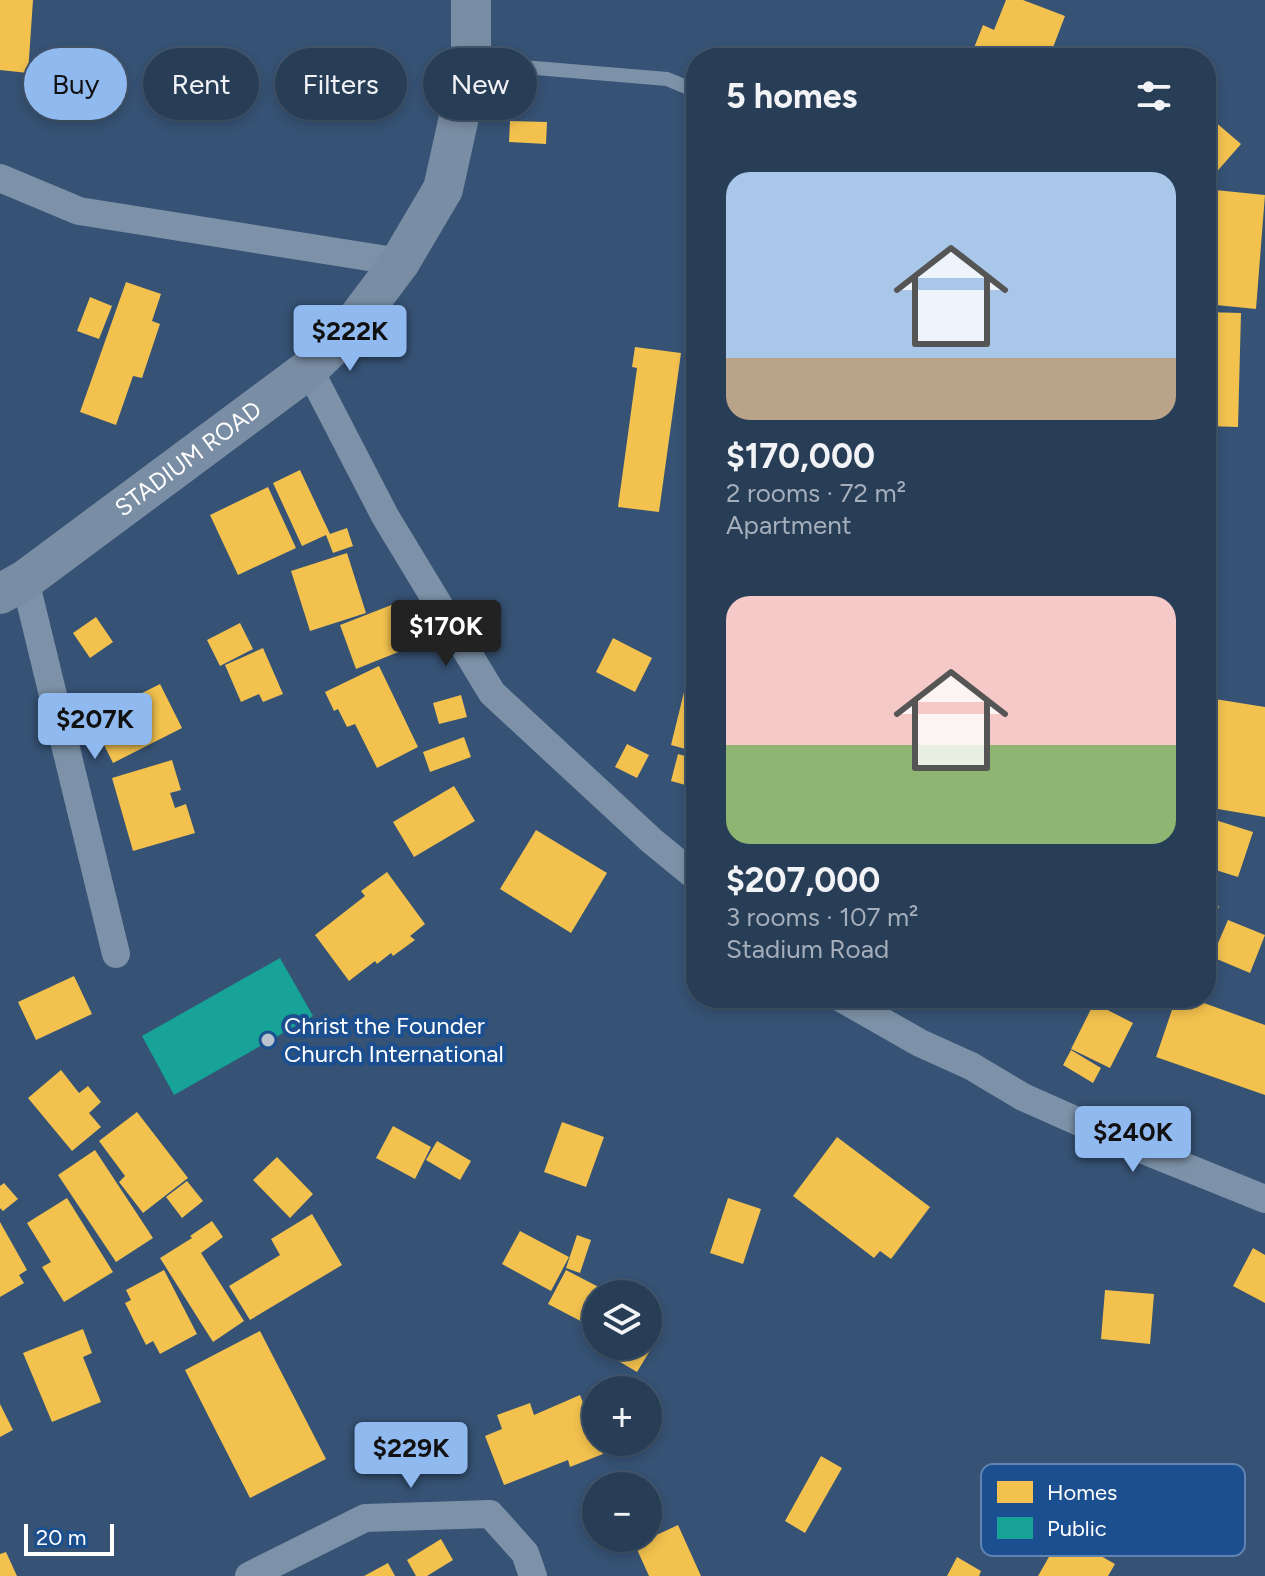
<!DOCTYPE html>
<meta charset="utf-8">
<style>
:root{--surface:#283e57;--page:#344961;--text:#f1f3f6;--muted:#a5aeba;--line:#44576d;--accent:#90b9f0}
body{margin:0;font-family:Figtree,sans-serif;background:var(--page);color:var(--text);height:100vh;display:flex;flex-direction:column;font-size:30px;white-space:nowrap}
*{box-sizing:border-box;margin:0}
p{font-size:26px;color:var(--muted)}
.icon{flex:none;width:44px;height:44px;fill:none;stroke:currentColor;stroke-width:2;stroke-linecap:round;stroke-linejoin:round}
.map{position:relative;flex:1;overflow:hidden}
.drawer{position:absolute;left:686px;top:48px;width:530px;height:960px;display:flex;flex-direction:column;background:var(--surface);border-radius:32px;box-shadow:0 4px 12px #0003,0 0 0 2px var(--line)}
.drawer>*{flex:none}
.guide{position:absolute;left:24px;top:48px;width:542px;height:72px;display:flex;gap:16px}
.controls{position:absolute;left:582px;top:1280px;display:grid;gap:16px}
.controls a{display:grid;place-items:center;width:80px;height:80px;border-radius:50%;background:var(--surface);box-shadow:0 4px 12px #0003,0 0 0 2px var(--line);font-size:40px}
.scale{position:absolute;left:24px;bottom:20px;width:90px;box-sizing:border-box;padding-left:8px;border:4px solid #fff;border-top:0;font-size:22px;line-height:28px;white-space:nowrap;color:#fff;-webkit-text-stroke:6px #1b4f8f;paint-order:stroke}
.price{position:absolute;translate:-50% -68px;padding:0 18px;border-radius:8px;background:var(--accent);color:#111;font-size:26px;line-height:52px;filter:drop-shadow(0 2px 4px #0008)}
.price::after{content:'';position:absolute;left:50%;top:48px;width:24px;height:18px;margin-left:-12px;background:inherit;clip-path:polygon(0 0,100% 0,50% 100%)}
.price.selected{background:#222;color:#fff}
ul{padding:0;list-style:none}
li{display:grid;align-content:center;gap:16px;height:424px;padding:0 40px}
li span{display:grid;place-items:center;height:248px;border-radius:24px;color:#555}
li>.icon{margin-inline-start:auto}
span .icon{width:144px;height:144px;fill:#fffc;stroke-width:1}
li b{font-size:34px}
h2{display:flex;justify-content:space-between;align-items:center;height:96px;padding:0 40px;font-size:34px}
.pill{padding:0 28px;border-radius:36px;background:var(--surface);box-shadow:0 4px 12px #0003,0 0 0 2px var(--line);font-size:28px;line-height:72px}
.pill.selected{background:var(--accent);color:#111}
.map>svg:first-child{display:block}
.homes{fill:#f2c14e}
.public{fill:#17a398}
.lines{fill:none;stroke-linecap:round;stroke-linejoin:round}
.service{stroke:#7d92a8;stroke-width:14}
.minor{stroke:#7d92a8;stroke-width:28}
.secondary{stroke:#798da4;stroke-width:40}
.poi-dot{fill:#b9c2ce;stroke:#1b4f8f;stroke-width:3}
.labels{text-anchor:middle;stroke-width:8;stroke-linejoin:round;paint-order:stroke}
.street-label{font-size:24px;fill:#fff;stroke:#1b4f8f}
.poi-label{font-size:24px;fill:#fff;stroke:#1b4f8f;text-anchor:start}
.key{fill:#1b4f8f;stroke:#5f84b1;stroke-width:2}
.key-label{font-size:22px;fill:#fff}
</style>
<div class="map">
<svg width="1265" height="1576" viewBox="0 0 1265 1576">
<rect width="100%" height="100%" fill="#365274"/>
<path class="homes" d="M0,0H33L28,73L0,70Z
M1006,0H1023L1065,16L1049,58H970L983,25L994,30Z
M1213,120L1241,144L1213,176L1206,171V128Z
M510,121L547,122L546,144L509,142Z
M1215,190L1265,195L1256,309L1206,304L1209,255H1206V205L1214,206Z
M126,282L161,294L152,321L160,324L142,378L133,376L116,425L80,412Z
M90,297L112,306L99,339L77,331Z
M1206,312L1241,313L1238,427L1206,426Z
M635,347L681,353L659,512L618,507L637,368L632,367Z
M300,470L330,534L347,528L353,546L333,553L326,535L302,546L273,483Z
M268,487L296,548L238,575L210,515Z
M347,553L366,613L310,631L291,571Z
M394,604L411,647L356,669L340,625Z
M96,617L113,642L90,658L73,633Z
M240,623L253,649L220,666L207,640Z
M613,638L652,658L635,692L596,672Z
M263,648L283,694L263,702L259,694L241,702L225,665Z
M379,666L418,747L377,768L355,724L347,727L338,709L334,711L325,692Z
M687,680L696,682V752L671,745Z
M160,684L182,728L113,763L91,719Z
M461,695L467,717L439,724L433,703Z
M1215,699L1265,707V817L1206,807V756Z
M464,737L471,757L430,772L423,752Z
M627,744L649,755L637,778L615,767Z
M678,754L696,759V788L671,781Z
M172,760L181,790L170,793L175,808L186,804L195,833L133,851L112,778Z
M454,786L475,821L414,857L393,822Z
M1206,817L1253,832L1238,877L1206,867Z
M536,830L607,873L571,933L500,889Z
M387,872L425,924L410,936L415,940L393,956L391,953L377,964L375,961L349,981L315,935L365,896L361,891Z
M1206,902L1219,906L1207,944H1206Z
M1228,920L1265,935L1250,973L1212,957Z
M74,976L92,1014L36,1040L18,1002Z
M1176,998H1190L1265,1025V1095L1156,1057Z
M1094,1003L1133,1023L1110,1068L1071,1049Z
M1071,1050L1101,1068L1093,1083L1063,1065Z
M61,1070L79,1093L88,1086L101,1102L89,1113L101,1127L72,1151L28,1098Z
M137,1112L188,1178L143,1213L119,1182L125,1176L99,1141Z
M562,1122L604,1137L586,1187L544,1172Z
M393,1126L431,1147L415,1179L376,1158Z
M837,1137L930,1207L891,1259L880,1251L874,1258L793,1196Z
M437,1141L471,1161L460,1180L426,1160Z
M95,1150L153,1238L116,1262L58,1175Z
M277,1157L313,1194L290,1218L253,1180Z
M187,1181L203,1201L182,1218L166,1197Z
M4,1183L18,1199L3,1211L0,1208V1186Z
M67,1198L113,1272L64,1302L42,1267L51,1262L27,1223Z
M728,1198L761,1209L743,1264L710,1253Z
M312,1214L342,1265L250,1320L229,1286L280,1255L271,1239Z
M212,1221L223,1237L201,1253L244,1321L213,1342L160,1258L192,1238L190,1236Z
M0,1222L27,1270L19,1275L24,1283L0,1297Z
M520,1231L569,1257L551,1291L502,1264Z
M577,1235L591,1240L580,1273L566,1268Z
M1253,1248L1265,1255V1303L1233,1286Z
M164,1270L197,1334L160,1354L153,1341L146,1345L125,1303L131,1300L126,1290Z
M566,1270L612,1294H596V1319L592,1327L548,1304Z
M1105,1290L1154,1294L1150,1344L1101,1339Z
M648,1320L663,1329L637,1372L588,1343L596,1330V1346H648Z
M83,1329L92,1353L83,1357L101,1402L52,1422L23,1353Z
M260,1331L326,1459L250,1498L185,1370Z
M580,1395L596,1435V1442H599L603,1454L570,1467L568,1460L504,1485L485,1436L502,1429L497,1415L530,1403L534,1415Z
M0,1404L13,1430L0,1437Z
M821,1456L842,1468L805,1533L785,1521Z
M678,1525L701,1576H649L635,1545Z
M1062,1534L1115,1564L1108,1576H1038Z
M441,1539L453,1560L427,1576H416L407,1560Z
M6,1552L17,1576H0V1554Z
M957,1557L981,1571L979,1576H947Z
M388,1563L395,1576H364Z"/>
<path class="public" d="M280,958L313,1016L174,1095L142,1036Z"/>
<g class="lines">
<path class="service" d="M475,63L667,79L696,91"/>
<path class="minor" d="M0,178L79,211L400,262
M309,369L385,516L492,693L652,841L696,877
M25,580L116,954
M841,998L920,1043L971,1066L1023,1097L1131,1145L1265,1199
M249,1576L365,1518L490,1514L525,1553L533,1576"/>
<path class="secondary" id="s1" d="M0,594L25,580L309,369L349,330L400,262L443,189L471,63V0"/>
</g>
<circle class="poi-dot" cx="268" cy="1040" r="8"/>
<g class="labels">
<g class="street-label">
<text dy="8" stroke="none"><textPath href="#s1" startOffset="232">STADIUM ROAD</textPath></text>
</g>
<g class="poi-label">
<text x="284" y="1034">Christ the Founder<tspan x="284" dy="28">Church International</tspan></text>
</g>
</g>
<rect x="981" y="1464" width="264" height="92" rx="12" class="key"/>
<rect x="997" y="1481" width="36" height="22" fill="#f2c14e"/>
<rect x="997" y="1517" width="36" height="22" fill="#17a398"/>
<g class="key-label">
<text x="1047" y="1500">Homes</text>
<text x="1047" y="1536">Public</text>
</g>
</svg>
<div class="controls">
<a><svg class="icon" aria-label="layers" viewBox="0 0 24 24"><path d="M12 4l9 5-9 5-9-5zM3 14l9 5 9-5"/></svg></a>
<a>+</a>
<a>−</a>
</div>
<div class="scale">20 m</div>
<b class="price" style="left:350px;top:373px">$222K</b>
<b class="price selected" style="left:446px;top:668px">$170K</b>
<b class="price" style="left:95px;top:761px">$207K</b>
<b class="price" style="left:1133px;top:1174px">$240K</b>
<b class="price" style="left:411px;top:1490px">$229K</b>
<div class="guide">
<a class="pill selected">Buy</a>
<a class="pill">Rent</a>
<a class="pill">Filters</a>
<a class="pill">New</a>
</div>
<section class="drawer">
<h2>5 homes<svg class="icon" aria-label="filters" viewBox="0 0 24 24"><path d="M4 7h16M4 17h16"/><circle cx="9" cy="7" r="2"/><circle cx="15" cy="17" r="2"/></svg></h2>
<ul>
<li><span style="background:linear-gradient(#a9c7e8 75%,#b9a48a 0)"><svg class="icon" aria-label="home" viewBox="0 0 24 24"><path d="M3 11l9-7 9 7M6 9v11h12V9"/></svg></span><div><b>$170,000</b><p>2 rooms · 72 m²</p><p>Apartment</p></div></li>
<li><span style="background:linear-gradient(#f6c9c9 60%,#8fb573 0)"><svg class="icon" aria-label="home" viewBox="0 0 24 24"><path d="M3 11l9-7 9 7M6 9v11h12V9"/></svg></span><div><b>$207,000</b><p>3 rooms · 107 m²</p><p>Stadium Road</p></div></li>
</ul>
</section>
</div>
